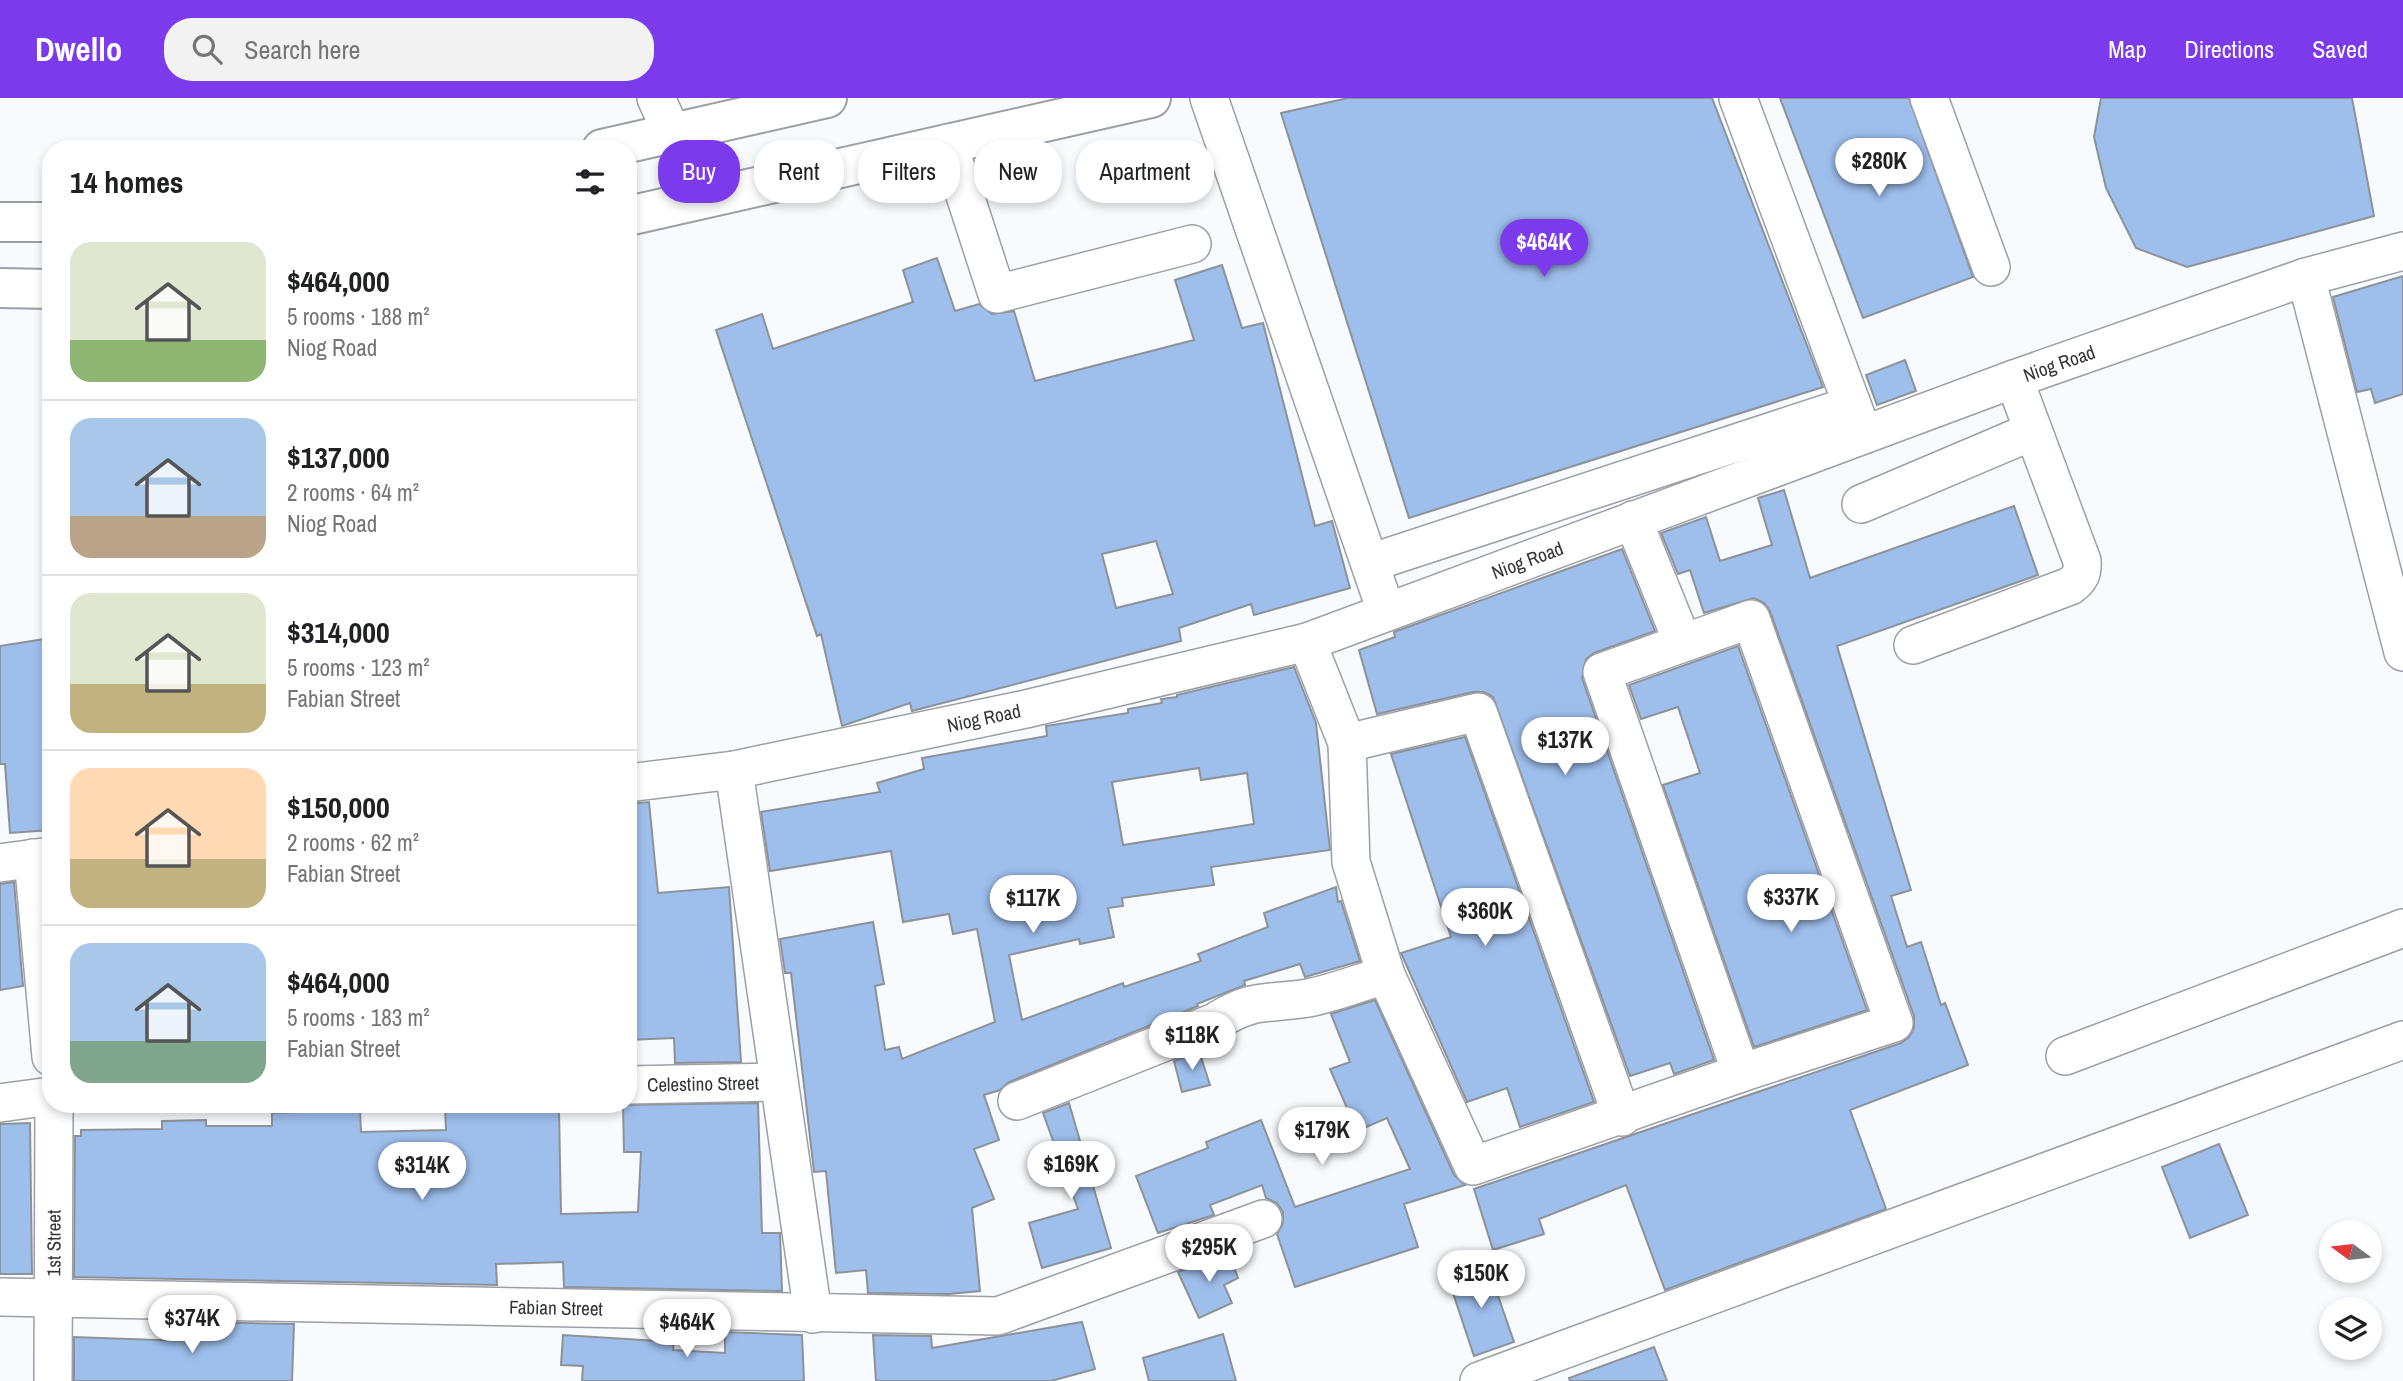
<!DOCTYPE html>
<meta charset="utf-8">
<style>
:root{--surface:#fff;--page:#f2f2f2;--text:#202124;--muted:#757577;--line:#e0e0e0;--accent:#7c3aed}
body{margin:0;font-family:"Archivo Narrow",sans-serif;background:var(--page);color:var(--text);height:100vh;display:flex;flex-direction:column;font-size:26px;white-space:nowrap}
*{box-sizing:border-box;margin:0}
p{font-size:23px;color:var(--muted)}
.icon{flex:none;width:38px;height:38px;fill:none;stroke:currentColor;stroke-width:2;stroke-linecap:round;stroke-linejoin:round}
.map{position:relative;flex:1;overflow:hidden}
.details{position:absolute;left:42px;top:42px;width:595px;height:973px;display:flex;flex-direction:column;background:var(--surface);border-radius:28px;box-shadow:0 4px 10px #0003}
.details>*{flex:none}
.banner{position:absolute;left:658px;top:42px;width:665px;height:63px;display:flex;gap:14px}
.needle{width:46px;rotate:285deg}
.tools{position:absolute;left:2319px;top:1122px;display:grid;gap:14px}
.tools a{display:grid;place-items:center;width:63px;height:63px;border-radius:50%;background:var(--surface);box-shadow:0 4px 10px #0003;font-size:35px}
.price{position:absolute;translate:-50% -60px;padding:0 16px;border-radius:24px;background:#fff;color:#222;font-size:23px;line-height:46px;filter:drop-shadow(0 2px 4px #0008)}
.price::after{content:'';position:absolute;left:50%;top:42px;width:21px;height:16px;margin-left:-10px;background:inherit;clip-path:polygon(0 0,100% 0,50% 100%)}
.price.on{background:var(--accent);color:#fff}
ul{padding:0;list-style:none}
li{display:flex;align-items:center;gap:21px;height:175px;padding:0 28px}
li+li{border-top:2px solid var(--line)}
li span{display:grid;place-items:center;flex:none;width:196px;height:140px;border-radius:21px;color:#555}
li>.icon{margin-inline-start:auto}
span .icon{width:84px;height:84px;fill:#fffc;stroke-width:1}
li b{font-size:30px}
h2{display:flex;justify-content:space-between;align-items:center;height:84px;padding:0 28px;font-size:30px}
.tag{padding:0 24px;border-radius:28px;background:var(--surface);box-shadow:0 4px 10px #0003;font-size:24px;line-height:63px}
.tag.on{background:var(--accent);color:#fff}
header{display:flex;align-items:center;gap:42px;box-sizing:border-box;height:98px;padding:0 35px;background:var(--accent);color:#fff}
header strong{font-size:33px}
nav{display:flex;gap:38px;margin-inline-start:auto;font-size:24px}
.search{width:490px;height:63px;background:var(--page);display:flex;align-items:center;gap:18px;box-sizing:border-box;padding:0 24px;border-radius:28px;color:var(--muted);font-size:26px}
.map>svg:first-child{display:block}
.building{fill:#9ebeec;stroke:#8d9299;stroke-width:2;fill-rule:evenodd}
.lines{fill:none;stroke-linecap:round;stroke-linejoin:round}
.minor-casing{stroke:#9b9fa6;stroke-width:40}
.major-casing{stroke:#9b9fa6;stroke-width:42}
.minor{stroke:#fff;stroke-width:37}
.major{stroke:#fff;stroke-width:38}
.labels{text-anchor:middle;stroke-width:6;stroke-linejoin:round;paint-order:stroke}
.street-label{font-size:19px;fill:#323437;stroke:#fff}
</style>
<header>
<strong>Dwello</strong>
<div class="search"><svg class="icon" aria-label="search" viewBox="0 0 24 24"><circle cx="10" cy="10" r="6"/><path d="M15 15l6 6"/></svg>Search here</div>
<nav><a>Map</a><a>Directions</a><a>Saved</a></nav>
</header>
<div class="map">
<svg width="2403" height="1283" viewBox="0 0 2403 1283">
<rect width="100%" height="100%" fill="#f8fbfe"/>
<path class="building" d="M1348,0H1712L1823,289L1409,420L1281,15Z
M1780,0H1909L1973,179L1863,220Z
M2101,0H2352L2374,118L2187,169L2136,150L2106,90L2094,39Z
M937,160L955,213L979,206L992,216L1014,213L1035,283L1194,242L1175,182L1222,167L1242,230L1263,225L1315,428L1332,423L1350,490L1254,517L1251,506L1179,530L1181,543L912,613L910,605L842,628L821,536L817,538L716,232L762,216L773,251L913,204L903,172ZM1156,443L1173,496L1116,510L1102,456Z
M2403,178V296L2375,305L2371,291L2357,294L2333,199Z
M1905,262L1916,293L1877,307L1866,277Z
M1784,392L1810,480L2014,408L2038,477L1837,548L1911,792L1891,798L1907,849L1921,844L1941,907L1945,905L1968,967L1850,1012L1886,1111L1665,1192L1626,1087L1539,1121L1544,1136L1493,1152L1474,1091L1901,945L1909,939L1914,930V918L1770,513L1764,505L1754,500L1704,515L1690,472L1678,476L1661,435L1706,419L1720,463L1772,447L1758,400Z
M1622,451L1655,533L1594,555L1586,561L1582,580L1714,962L1674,976L1670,965L1630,978L1493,599L1484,594H1473L1377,616L1359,552L1395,539L1394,534Z
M51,540V732L10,735L5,666H0V548Z
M1738,548L1867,912L1754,949L1663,687L1700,675L1678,609L1641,621L1629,587Z
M1294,569L1316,625L1330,752L1211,769L1214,787L1122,800L1123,808L1108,810L1114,839L1080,846L1079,841L1009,857L1022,922L1123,885L1124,889L1201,863L1198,856L1268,829L1264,815L1336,789L1338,804L1341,803L1360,863L1305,879L1300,866L1244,883L1245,887L1197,906L1198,908L1009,984L1000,992L984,997L999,1042L974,1051L994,1101L972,1110L980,1193L949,1196L868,1195L866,1172L836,1175L826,1073L814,1074L791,875H785L780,841L873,824L884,886L875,888L885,952L899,949L902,961L995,924L977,831L953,836L949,816L903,824L891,753L770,773L761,714L880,694L877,685L924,671L922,660L1047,638L1046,628L1128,615V611L1162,605L1161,601L1177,599V597ZM1199,670L1201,682L1247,675L1254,726L1123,747L1112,684Z
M1465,639L1594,1004L1520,1029L1507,990L1467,1004L1401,855L1451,839L1391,656Z
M649,704L658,795L729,789L741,964L675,965L674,940L628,942V706Z
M14,784L23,888L0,892V786Z
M1375,902L1454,1077L1465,1087L1404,1106L1418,1149L1295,1189L1277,1136L1283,1125V1114L1277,1105L1266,1100L1262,1087L1210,1107L1214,1117L1158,1135L1136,1078L1208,1050L1206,1044L1261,1022L1295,1109L1410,1071L1387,1020L1357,1033L1330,971L1350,964L1331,916Z
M1199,953L1210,987L1182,994L1174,963Z
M758,1005L762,1135H780L782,1193L564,1189L563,1164L496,1166L497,1187L74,1179L75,1038H81V1032L162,1031V1023L206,1022V1028H272V1015L360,1012L361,1034L446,1032L445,1010L559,1012L561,1116L638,1114L641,1054H624L623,1007Z
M1069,1005L1111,1150L1042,1170L1029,1125L1078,1111L1043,1015Z
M30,1025L32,1176H0V1026Z
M2219,1046L2248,1117L2190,1140L2162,1069Z
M1229,1156L1238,1180L1224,1187L1232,1205L1199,1220L1178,1174Z
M1487,1166L1514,1244L1474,1258L1448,1180Z
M186,1224L294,1226L292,1283H74V1239L185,1243Z
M1082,1224L1095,1271L1051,1283H876L873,1237L931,1238L932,1250Z
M725,1234L802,1237L804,1283H582L583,1268L561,1267L563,1237L674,1244L673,1252L725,1255Z
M1223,1236L1236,1283H1149L1143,1260Z
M1654,1249L1667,1283H1570L1569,1280Z"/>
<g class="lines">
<g class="minor-casing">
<g id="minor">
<path d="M656,0L672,35"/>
<path d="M1209,0L1386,513"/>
<path d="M1738,0L1860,328"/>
<path d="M1929,0L1991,169"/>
<path d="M948,45L997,196L1192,146"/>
<path d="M2306,179L2403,554"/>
<path d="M1861,406L2033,333"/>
<path d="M1633,422L1682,543"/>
<path d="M1370,465L1852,307"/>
<path d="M1751,521L1894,925L1741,975L1602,574Z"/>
<path d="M1913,547L2070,488C2080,481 2083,475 2082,463L2014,281"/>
<path d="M1347,645L1478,614L1622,1019"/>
<path d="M734,672L813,1216"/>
<path id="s1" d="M628,685L734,672L1026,611L1307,544L2014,281L2306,179L2403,153"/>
<path d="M33,760L51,959"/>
<path d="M0,765L51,758"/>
<path d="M1386,877L1473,1068L1741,975"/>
<path d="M2065,958L2403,830"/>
<path id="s2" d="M628,987L779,984"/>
<path d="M1017,1003L1215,924C1255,899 1264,907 1308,900C1334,895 1361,884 1386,877L1351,764L1347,645L1307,544"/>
<path d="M0,1005L51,998"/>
<path id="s3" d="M0,1199L998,1218L1263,1121"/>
<path id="s4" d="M53,1283L54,1006"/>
<path d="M1479,1283L2403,942"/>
</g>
</g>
<g class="major-casing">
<path id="major" d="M602,51L827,0
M628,118L1151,0
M0,124H51
M0,190L51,191"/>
</g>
<use href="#minor" class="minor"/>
<use href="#major" class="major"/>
</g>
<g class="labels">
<g class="street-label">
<text dy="7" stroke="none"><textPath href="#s1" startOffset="1496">Niog Road</textPath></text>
<text dy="7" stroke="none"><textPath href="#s1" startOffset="929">Niog Road</textPath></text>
<text dy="7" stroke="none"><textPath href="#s1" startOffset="362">Niog Road</textPath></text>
<text dy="7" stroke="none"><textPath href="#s2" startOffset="75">Celestino Street</textPath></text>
<text dy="7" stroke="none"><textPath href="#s4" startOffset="138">1st Street</textPath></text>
<text dy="7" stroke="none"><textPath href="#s3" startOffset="556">Fabian Street</textPath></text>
</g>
</g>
</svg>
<div class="tools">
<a><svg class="needle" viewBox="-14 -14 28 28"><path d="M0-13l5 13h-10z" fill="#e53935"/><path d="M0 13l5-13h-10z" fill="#757577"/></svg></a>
<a><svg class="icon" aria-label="layers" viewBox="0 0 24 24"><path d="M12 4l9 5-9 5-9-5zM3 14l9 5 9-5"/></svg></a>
</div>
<b class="price" style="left:1879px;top:100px">$280K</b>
<b class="price on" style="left:1544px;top:181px">$464K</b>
<b class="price" style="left:1565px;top:679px">$137K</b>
<b class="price" style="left:1791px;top:836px">$337K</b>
<b class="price" style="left:1033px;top:837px">$117K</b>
<b class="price" style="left:1485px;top:850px">$360K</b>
<b class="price" style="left:1192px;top:974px">$118K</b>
<b class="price" style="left:1322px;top:1069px">$179K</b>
<b class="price" style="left:1071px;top:1103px">$169K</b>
<b class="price" style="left:422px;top:1104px">$314K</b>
<b class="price" style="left:1209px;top:1186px">$295K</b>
<b class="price" style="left:1481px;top:1212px">$150K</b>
<b class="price" style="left:192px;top:1257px">$374K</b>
<b class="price" style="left:687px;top:1261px">$464K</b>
<div class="banner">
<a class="tag on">Buy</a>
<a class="tag">Rent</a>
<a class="tag">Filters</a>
<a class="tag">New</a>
<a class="tag">Apartment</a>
</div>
<section class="details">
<h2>14 homes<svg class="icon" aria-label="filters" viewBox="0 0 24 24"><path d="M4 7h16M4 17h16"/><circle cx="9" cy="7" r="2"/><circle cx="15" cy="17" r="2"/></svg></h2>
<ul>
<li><span style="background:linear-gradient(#dfe7d0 70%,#8fb573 0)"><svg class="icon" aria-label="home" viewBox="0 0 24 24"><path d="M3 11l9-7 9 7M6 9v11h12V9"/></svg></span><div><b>$464,000</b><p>5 rooms · 188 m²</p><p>Niog Road</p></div></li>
<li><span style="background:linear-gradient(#a9c7e8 70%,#b9a48a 0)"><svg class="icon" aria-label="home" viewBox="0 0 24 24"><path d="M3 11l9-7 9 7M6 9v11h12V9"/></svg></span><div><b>$137,000</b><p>2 rooms · 64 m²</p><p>Niog Road</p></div></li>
<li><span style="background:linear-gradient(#dfe7d0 65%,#c2b280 0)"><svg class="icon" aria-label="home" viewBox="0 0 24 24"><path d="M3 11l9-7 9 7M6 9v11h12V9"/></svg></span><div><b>$314,000</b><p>5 rooms · 123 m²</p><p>Fabian Street</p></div></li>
<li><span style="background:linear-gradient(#ffd9b3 65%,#c2b280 0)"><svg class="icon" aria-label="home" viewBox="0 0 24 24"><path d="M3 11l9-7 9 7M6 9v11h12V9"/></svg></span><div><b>$150,000</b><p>2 rooms · 62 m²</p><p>Fabian Street</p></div></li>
<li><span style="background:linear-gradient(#a9c7e8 70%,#7fa58c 0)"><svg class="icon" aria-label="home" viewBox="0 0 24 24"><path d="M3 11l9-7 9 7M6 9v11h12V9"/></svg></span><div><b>$464,000</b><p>5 rooms · 183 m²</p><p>Fabian Street</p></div></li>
</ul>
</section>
</div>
